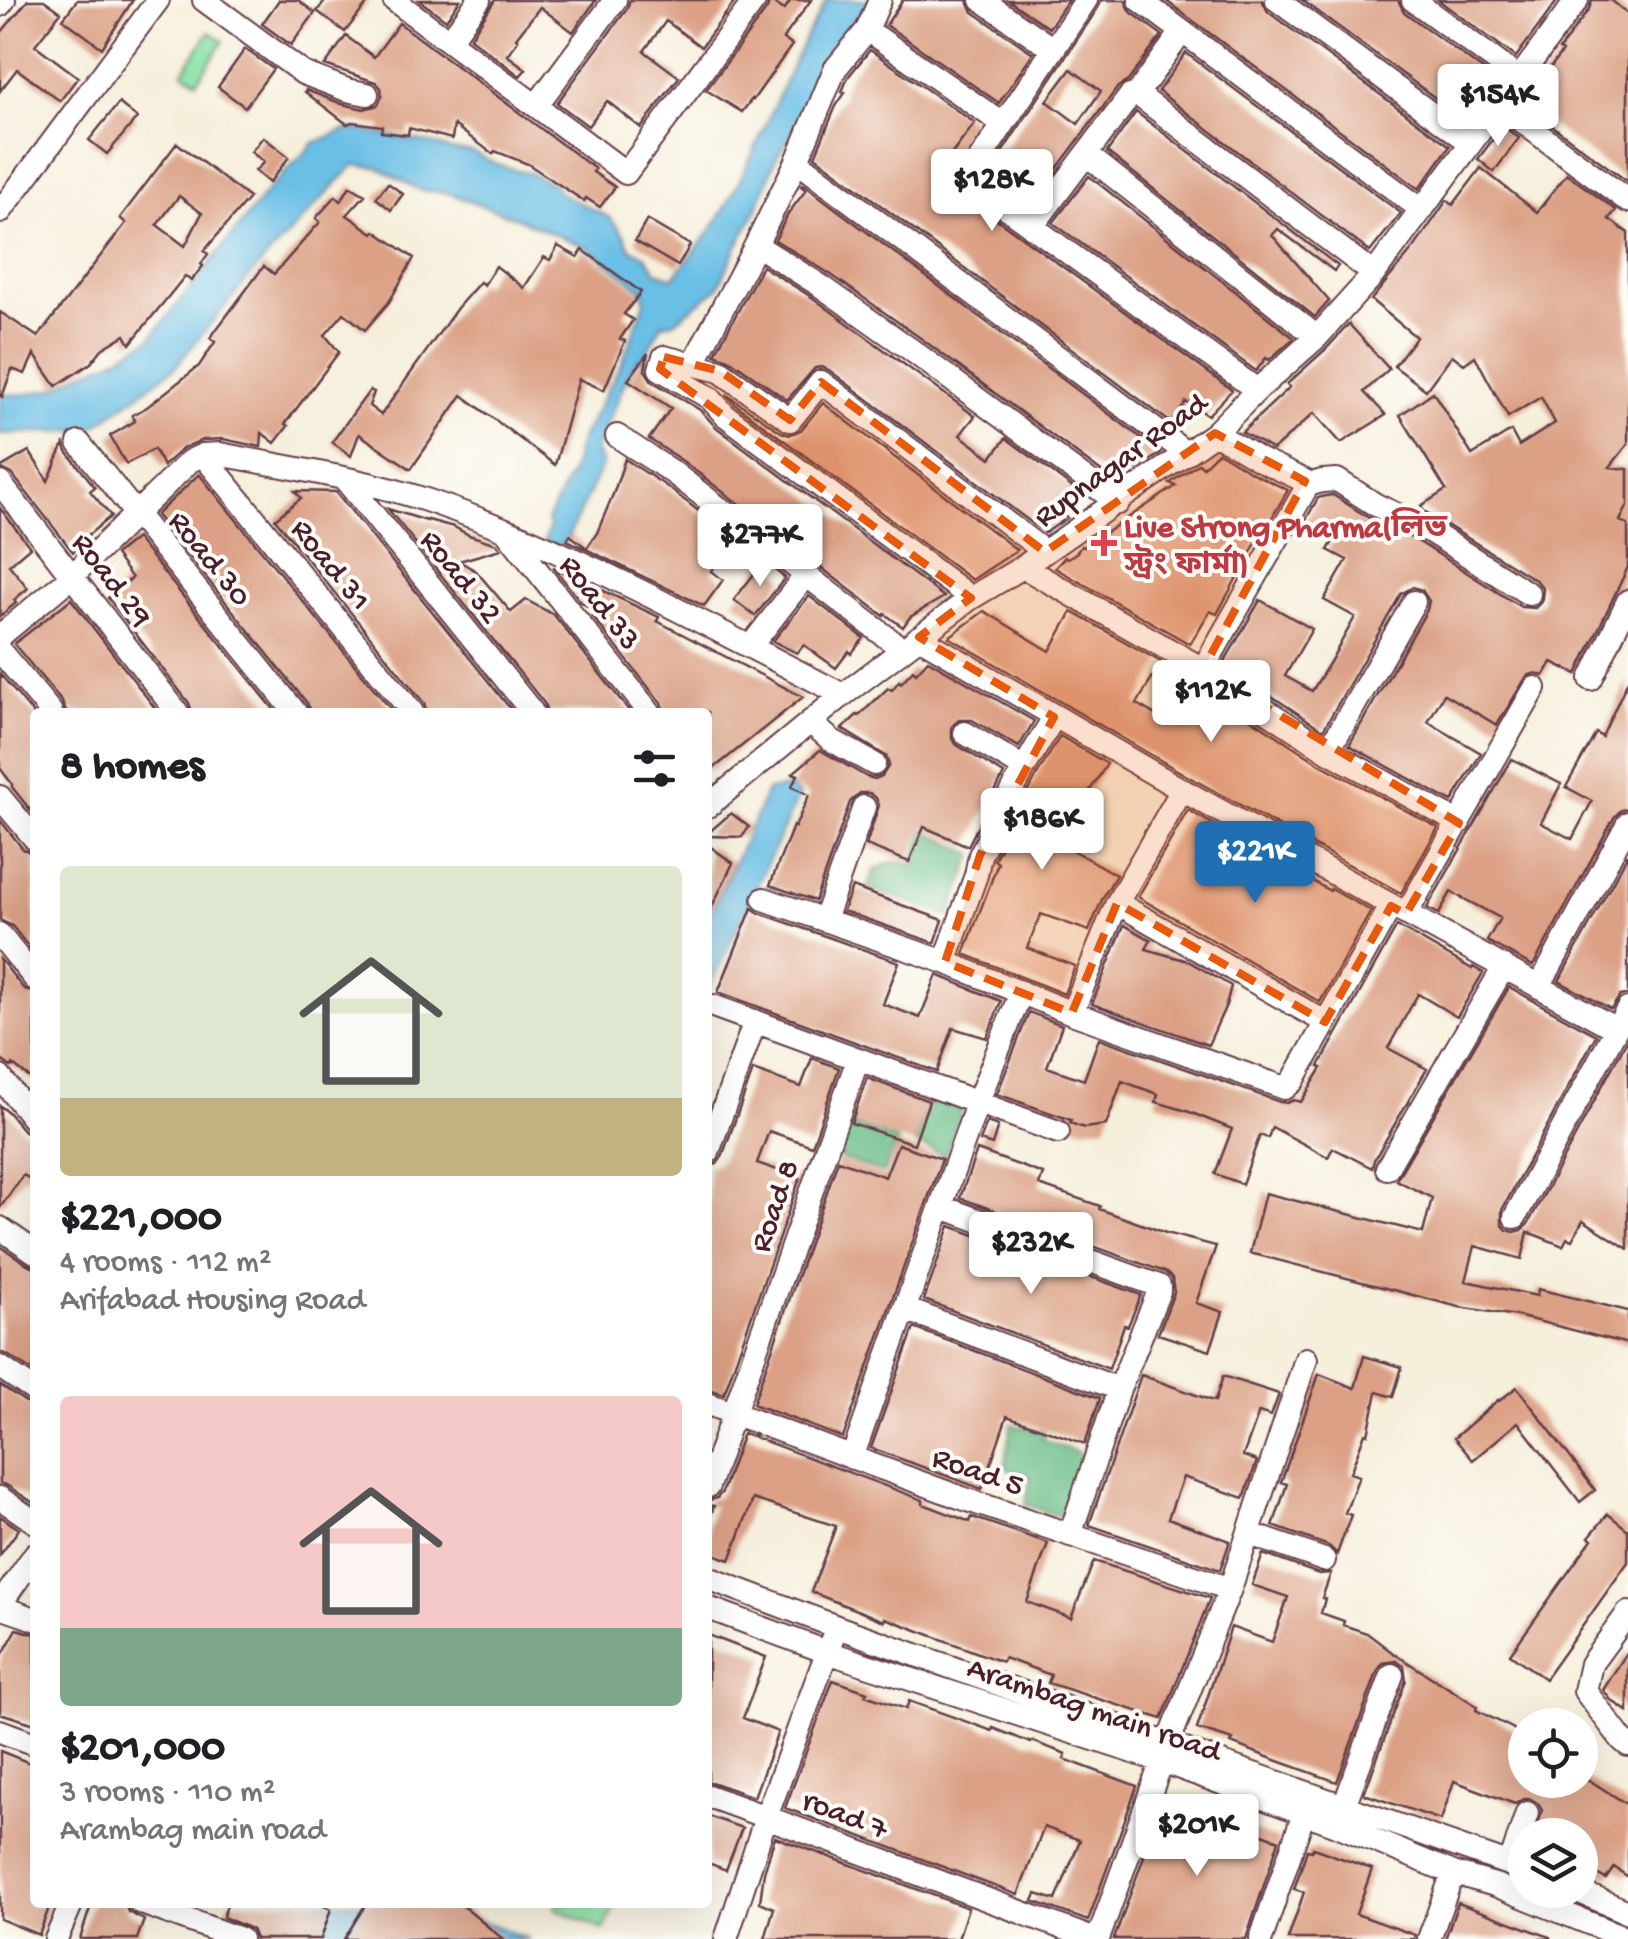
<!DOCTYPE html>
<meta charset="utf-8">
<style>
:root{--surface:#fff;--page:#f2f2f2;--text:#202124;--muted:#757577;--accent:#1f6fb2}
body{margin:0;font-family:"Gochi Hand","Noto Sans Bengali",sans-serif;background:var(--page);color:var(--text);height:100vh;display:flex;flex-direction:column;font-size:38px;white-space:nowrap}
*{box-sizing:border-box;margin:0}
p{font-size:32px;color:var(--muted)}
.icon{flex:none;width:55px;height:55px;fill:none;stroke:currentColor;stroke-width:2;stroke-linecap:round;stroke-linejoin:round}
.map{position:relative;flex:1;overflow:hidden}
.side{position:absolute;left:30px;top:708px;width:682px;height:1200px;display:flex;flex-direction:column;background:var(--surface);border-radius:10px;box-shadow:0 10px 40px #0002}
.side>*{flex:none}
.buttons{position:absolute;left:1508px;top:1708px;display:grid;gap:20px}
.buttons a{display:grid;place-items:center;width:90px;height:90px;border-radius:50%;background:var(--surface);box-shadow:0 10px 40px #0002;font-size:50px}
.price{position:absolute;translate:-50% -85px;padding:0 22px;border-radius:10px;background:#fff;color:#222;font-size:32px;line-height:65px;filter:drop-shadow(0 2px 5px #0008)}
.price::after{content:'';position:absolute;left:50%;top:60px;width:30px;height:22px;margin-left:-15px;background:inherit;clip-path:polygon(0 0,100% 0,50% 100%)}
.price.current{background:var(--accent);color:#fff}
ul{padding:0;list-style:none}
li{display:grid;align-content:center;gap:20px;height:530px;padding:0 30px}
li span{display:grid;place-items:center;height:310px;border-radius:10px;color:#555}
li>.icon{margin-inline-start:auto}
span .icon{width:180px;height:180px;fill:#fffc;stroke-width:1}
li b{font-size:42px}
h2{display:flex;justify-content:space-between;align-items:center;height:120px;padding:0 30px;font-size:42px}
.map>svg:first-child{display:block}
.green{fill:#87e1a6;stroke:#688068;stroke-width:2.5}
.forest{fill:#6dbf8b;stroke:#5c6f5b;stroke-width:2.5}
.water{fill:#6abfe6;stroke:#5a6f88;stroke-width:2.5}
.building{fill:#dba085;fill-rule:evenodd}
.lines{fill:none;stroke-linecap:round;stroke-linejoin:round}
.minor-casing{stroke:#643e46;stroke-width:26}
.minor{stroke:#fff;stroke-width:22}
.marked{fill:#e8590c;fill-opacity:0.2;stroke:#e8590c;stroke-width:8;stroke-dasharray:20 12;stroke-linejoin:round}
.health-dot{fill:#e0444e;stroke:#fdfcf7;stroke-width:4}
.labels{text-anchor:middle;stroke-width:8;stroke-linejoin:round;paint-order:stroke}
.street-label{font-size:32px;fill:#4a1f2b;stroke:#fdfcf7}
.health-label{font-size:32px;font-weight:bold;fill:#be3a42;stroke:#fdfcf7;text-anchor:start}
</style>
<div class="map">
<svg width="1628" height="1939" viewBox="0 0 1628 1939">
<rect width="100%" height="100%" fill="#fdfcf7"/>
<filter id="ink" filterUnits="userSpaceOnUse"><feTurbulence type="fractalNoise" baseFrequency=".01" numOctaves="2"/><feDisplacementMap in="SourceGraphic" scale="20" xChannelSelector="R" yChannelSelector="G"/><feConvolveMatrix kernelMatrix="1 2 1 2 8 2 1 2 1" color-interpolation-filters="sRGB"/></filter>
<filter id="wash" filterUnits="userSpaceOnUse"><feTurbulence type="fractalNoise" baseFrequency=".0048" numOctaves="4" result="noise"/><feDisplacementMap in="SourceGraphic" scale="40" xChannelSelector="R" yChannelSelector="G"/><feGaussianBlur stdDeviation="2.25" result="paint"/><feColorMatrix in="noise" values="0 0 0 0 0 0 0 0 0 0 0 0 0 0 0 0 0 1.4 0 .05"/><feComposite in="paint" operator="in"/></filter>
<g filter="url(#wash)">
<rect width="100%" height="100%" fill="#f6efdc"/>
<path class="green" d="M209,32L224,41L197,81L183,72Z
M557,1903H606L615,1906L604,1930L555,1908Z"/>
<path class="forest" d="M925,831L974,854L950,916L867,888L875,870L892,862L914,865Z
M932,1099L962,1110L945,1156L915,1144Z
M848,1124L898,1141L883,1173L840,1158L834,1154L840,1138Z
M1011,1424L1044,1432L1043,1440L1084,1455L1067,1503L1059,1516L1026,1505L1030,1476L1005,1468Z"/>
<path class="water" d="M827,0H870L865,10L855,18L821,78L799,125L777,156L754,215L737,246L718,288L674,322L662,324L642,360L638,358L628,375L595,450L602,465L568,537L559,547L544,542L550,526L547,521L572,470L580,441L622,363L645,302L642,289L588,248L517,218L448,193L420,190L377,167L354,165L255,270L175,367L90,430L0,434V395L26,394L56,388L80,374L110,362L150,339L269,189L314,143L345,130H362L432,144L450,150L472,152L498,165L532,174L552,184L560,193L573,200L609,217L625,236L630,249L645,255L656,271L673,278C693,253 713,231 728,203C764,137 788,64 827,0Z
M791,788L799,795L708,990V919L768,790Z
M316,1903H436L528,1939H322L316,1924Z"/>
<g id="blocks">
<path class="building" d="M28,0H44L61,12L35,45L78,77L60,101L17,69L0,91V34Z
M77,0H133L102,48L63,19Z
M279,0H298L315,13L291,45L262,24Z
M326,0H370L345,32L317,11Z
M419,0H460L446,20Z
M495,0H596L573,32L540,7L516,38L518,40L507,55L526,69L520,76L470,38Z
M630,0H736L701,47L666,21L644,51L679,77L641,128L607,101L588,126L557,103L627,9Z
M770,0L784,10L791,0H811L783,39L792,45L753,100L752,99L742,112L706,90L767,9Z
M903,0H967L973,12L1033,53L999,103L886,25Z
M1008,0H1068L1049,28Z
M1101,0H1125L1131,12L1162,35L1128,81L1118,87L1029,206L987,175L1098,8ZM1071,69L1101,91L1078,124L1047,101Z
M1165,0H1262L1268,12L1450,146L1419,189Z
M1302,0H1398L1404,12L1498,81L1468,122Z
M1438,0H1558L1516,57Z
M1592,0H1611L1628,14V182L1523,104L1562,52L1559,50L1589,9Z
M399,23L595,169L593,172L615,187L600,207L586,198L584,201L528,164L495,151L493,154L454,125L452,139L409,128L408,135L381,132L382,126L352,122L347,124L305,92L306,90L342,104L364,109L378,105L382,96L381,88L376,82L325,65L346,36L374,57Z
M245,49L273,69L245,107L218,87Z
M870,50L975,123L948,159L958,166L952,179L957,190L1232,390L1208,415L1186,402L1171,423L815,156L836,106L845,93L842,92L848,77Z
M1186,53L1401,213L1370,252L1158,91Z
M119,103L137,118L107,154L89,140Z
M1136,112L1338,266L1334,271L1278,229L1272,235L1329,301L1315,317L1107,152Z
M1503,126L1519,138L1494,172L1478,159Z
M263,137L289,157L269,183L255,171L264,162L251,152Z
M177,143L249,198L204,251L208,254L201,264L203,266L191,281L185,276L130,344L125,335L102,349L91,363L56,386L34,354L25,374L12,369L2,397L0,396V312L38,337L126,223L120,218ZM179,196L202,213L185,246L157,225Z
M1481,168L1537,212L1567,174L1616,210L1609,219L1628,233V444L1610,467L1628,469V505L1620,521L1628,525V567L1577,674L1552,662L1544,676L1536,673L1527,676L1497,725L1444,694L1428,722L1481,753L1452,802L1349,745L1427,610L1429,601L1422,590L1413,587L1401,594L1323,730L1223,664L1260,600L1312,629L1285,676L1312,691L1330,662L1355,617L1324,600L1347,560L1328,550L1334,540L1304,523L1318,498L1325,496L1333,495L1369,518L1416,540L1521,607L1535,608L1542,601L1543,588L1537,581L1424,511L1421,506L1446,490L1400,415L1433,392L1472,455L1511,431L1519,446L1555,423L1541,397L1508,417L1475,356L1464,364L1452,355L1426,390L1394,366L1416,337L1371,300L1416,245L1447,200L1453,205Z
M1089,176L1294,338L1269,360L1266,358L1256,371L1053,223Z
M388,183L403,194L391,210L376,198Z
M803,184L1161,453L1137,469L1129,461L1111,479L919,337L830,274L775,240L788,214L806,190L801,186Z
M350,186L365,195L347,215L373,233L375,231L414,258L389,302L365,330L344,313L325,335L339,352L285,424L288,426L275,443L262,433L261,447L223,439L202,440L183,448L163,466L154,449L126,464L110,436L135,421L132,415L147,407L199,366L215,342L210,338L264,266L274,274L320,222L316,218L336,196L341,201Z
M647,220L690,245L678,266L635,241Z
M558,246L578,257L583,250L641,292L624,314L633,320L620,339L625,341L604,390L579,379L555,465L462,395L411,469L359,434L351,456L332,442L370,390L374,392L369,406L381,415L457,308L480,282L484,285L496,266L524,288L544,257L550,260Z
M762,266L813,298L975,416L960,435L991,458L1006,438L1077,491L1058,512L1067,518L1045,533L829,370L822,367L815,368L787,400L729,359L715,354Z
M1349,324L1389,369L1364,392L1386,415L1341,443L1314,413L1273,450L1242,432L1290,387L1287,384L1327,348Z
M648,353L645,370L652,381L700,410L716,427L944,597L910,617L903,627L885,614L884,616L797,549L805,539L777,518L775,521L758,508L753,515L684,462L649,439L671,408L628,380Z
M726,394L781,432L789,435L801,430L823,403L1017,550L972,580L735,404Z
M64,444L67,452L95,487L90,491L111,516L81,541L83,544L73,552L12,474L0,468L29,451L48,481Z
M1218,452L1254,474L1288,490L1259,540L1258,539L1217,614L1210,611L1190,644L1055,568L1065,557L1068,558L1077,552L1081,546L1084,547L1176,486L1170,483L1199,463L1203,467Z
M625,459L666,486L735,539L711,571L723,580L704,606L567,540L570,535L587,548L597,533L614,492Z
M199,474L393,712H310L307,703L156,515Z
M295,491L336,492L513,712H427L424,703L275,519L301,498Z
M0,508L30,547L9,565L28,588L14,600L16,603L0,616Z
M388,509L427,521L428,520L454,527L469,535L497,544L501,549L459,561L476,571L511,612L526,600L554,615L630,712H547L544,703Z
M136,538L276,712H192L189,703L108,598L132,578L115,555Z
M764,561L785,578L755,616L734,600Z
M553,567L659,617L657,621L803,697L708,773V712H664L661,703L592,616L595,611L581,602Z
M809,596L864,638L851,654L849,651L836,668L804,645L797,653L773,641Z
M71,599L158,712H66L62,702L14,644Z
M984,611L1050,651L1072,612L1161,662L1137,704L1167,722L1191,683L1202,689L1203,687L1320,764L1438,828L1401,893L1189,777L949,637Z
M928,660L1034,721L1019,747L972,720H959L952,726V739L957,745L1004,774L968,846L924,827L909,862L866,845L879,805L876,798L870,793H860L850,802L815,901L770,885L793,826L795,827L809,795L792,786L798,775L793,773L820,750L867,777L875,779L882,776L889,765L886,756L842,729L857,715L859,716L888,688L892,690L899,681L901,683L913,670L916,673Z
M0,674L35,716V816L12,787V784L0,768Z
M1628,680V808L1621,810L1615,816L1533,966L1487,941L1500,918L1451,892L1439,914L1427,908L1512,759L1561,784L1541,823L1572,839L1592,801L1566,787L1596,733L1602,737Z
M1060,736L1107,764L1082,803L1086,805L1063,840L1066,842L1065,846L1116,875L1103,897L1089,931L1041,914L1027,948L1075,966L1064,994L964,954L998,863L994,860L1037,775Z
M1188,810L1330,891L1331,889L1371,911L1320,1002L1138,897Z
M731,813L749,827L742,837L708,836V833Z
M0,820L23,849L35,854V955L12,926L0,920Z
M708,845L733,863L708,915Z
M1628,854V994L1620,996L1611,1009L1559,981Z
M852,887L943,920L935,943L843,911Z
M752,908L759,913L899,962L883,1004L920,1018L937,975L1001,1001L987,1038L953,1028L937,1072L718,992Z
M1124,925L1151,940L1146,949L1188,961L1231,986L1226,1005L1208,1045L1092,1004Z
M1397,926L1472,969L1473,967L1483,973L1457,1017L1418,994L1404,1019L1388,1048L1427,1069L1374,1160L1372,1168L1333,1148L1328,1157L1272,1127L1268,1138L1260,1135L1242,1184L1215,1174L1232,1129L1187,1111L1156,1102L1158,1094L1122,1081L1106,1125L1084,1128L1070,1123L1071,1120L997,1094L1029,1012L1062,1025L1047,1067L1084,1080L1099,1038L1280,1102L1287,1103L1294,1100L1301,1102L1322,1068L1319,1066Z
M0,959L23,988L35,994V1082L13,1065L11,1067L0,1059Z
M1509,987L1596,1035L1502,1210V1224L1507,1230L1514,1232L1522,1230L1528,1224L1628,1038V1249L1583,1220L1572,1240L1567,1238L1563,1246L1528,1232L1522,1259L1475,1246L1466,1281L1537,1296L1538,1289L1628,1311V1344L1517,1316L1459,1307L1250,1253L1265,1193L1423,1233L1432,1198L1396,1180Z
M812,1058L839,1068L812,1146L769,1131L757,1163L800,1178L724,1394L708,1389V1167L717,1164L722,1157L753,1070L801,1087Z
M867,1078L929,1101L914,1144L851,1123Z
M0,1106L8,1112L24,1131L35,1136V1182L23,1175L0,1208Z
M987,1122L998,1126L992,1145L980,1141Z
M898,1144L942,1159L843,1438L753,1404L838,1160L885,1177Z
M977,1150L1043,1174L1039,1185L1100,1206L1099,1209L1166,1233L1216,1246L1196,1303L1223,1312L1210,1351L1158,1334L1174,1292L1172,1278L1165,1272L960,1198Z
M950,1226L1141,1295L1128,1326L1124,1325L1109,1369L924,1300Z
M0,1246L27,1264L35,1267V1373L8,1355L0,1352Z
M914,1328L1100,1398L1085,1444L1007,1416L982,1489L871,1448Z
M1364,1356L1402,1367L1393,1397L1377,1392L1368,1434L1365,1433L1350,1473L1359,1476L1345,1513L1351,1515L1337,1554L1329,1546L1273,1526L1287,1484L1281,1482L1319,1374L1355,1388Z
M1141,1375L1210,1400L1215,1401L1223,1376L1279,1394L1271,1416L1259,1412L1243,1456L1257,1461L1244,1498L1183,1477L1168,1518L1230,1541L1220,1570L1089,1525Z
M0,1385L27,1403L35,1406V1504L8,1486L0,1483Z
M1517,1387L1595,1490L1580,1502L1518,1422L1473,1460L1454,1438L1498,1400L1499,1401Z
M743,1433L923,1500V1504L970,1522L972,1517L1048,1543L1027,1602L1071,1618L1094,1561L1210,1598L1162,1719L1048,1683L1051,1675L1004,1658L1002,1662L885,1618L884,1621L811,1592L836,1526L753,1499L730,1560L708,1552V1524L714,1506L708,1505V1501L717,1498L722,1492Z
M1608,1514L1628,1530V1562L1545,1679L1510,1654L1592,1539L1589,1537Z
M0,1516L19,1529L0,1555Z
M1263,1554L1319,1574L1331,1573L1322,1598L1325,1599L1321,1613L1344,1621L1343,1625L1367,1633L1393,1653L1477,1706L1476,1710L1512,1728L1525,1737V1780H1589L1628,1805V1877L1614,1867L1606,1879L1580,1865V1835H1535L1542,1811L1539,1804L1531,1799H1523L1515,1804L1454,1781L1441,1820L1364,1794L1406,1680L1404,1666L1396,1661L1383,1663L1378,1670L1337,1782L1270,1758L1231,1743L1233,1740L1197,1729L1231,1627L1272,1642L1288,1597L1252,1585Z
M17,1629L35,1634V1724L0,1713V1659Z
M708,1635L766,1657L743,1718L778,1732L754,1797L708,1781Z
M1628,1651V1712L1611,1700L1603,1690Z
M833,1680L867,1692L865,1695L906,1709L909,1701L992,1731L993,1728L1031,1743L1032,1741L1066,1754L1064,1759L1137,1786L1088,1921L1033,1901L1036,1894L1056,1900L1080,1840L1044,1827L1018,1895L785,1808Z
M0,1751L35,1765V1902H51L39,1935L0,1919Z
M1165,1798L1279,1840L1246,1939H1114Z
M708,1816L742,1828L726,1870L708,1863Z
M775,1837L968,1908L958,1939H765L774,1908L760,1902L764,1872Z
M1313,1848L1372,1869L1356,1914L1415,1935L1414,1939H1288L1304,1892L1294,1889L1307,1850L1312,1851Z
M92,1902H124L128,1912L144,1920L137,1939H80Z
M228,1902H315L331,1909L321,1939H255L251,1929L223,1917Z
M367,1902H458L503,1939H344Z
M1458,1903L1550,1937V1939H1445Z"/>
</g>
</g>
<g filter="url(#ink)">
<use href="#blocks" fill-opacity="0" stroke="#643e46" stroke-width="2.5"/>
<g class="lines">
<g class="minor-casing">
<path id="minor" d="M204,0L303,73L347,90L367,94
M394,0L626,173L755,0
M982,0L1053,49
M1086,0L967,179L1257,390
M1140,0L1422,210
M1277,0L1471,143
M1413,0L1519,78
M0,5L4,0
M867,30L1003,124
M449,41L479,0
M1137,94L1374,274
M1500,105L1628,201
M536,106L615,0
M1087,155L1317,337
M797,161L1186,453
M0,212L158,0
M1032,227L1130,96L1137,94L1182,32
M756,245L821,286L910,349L1118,503
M693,364L756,245L797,161L835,69L867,30L880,0
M617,436L675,474L902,649
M79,443L295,712
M203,455L412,712
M344,478L532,712
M0,483L177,712
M1308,485L1322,481L1337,480L1376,505L1423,527L1529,594
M506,531L649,712
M1023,567L1203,669L1328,751L1459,823
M971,598L725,415L710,398L660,369L664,357L720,371L790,420L821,382L1045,552
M0,636L72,576L190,461L203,455L220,454C289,468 361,478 429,501C573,550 708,626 843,695
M919,637L1182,790L1616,1029L1628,1009
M750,647L806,575
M0,651L51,712
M1203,669L1308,485L1305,481L1260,460L1215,433
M1591,679L1628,601
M810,722L831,740L874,764
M965,733L1024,768
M1328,751L1414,602
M0,797L35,839
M708,806L843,695L971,598L1023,567L1215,433L1257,390L1317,337L1374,274L1577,0
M764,899L945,962L1072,1013L1285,1088L1293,1081L1391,906
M1117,903L1325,1022
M1406,914L1535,688
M824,920L864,807
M0,935L35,979
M945,962L976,875L980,855L1024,768L1054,717
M1539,987L1628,823
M713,1006L1058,1132
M1072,1013L1117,903L1182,790
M0,1077L35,1121
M708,1152L755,1021
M1387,1168L1504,967
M942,1207L1159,1286V1291L1119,1389L1070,1535
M1515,1217L1616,1029
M0,1228L35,1252
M905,1309L1119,1389
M0,1367L35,1391
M708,1404L962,1498L1230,1589
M852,1458L977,1104L1021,992
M708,1486L858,1059
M0,1498L35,1522
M1250,1534L1324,1560
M708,1578L837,1627L1525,1870
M0,1605L35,1554
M0,1607L35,1619
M708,1608L827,1652L1161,1761L1337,1825L1453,1873L1495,1885L1628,1939
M1628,1613L1591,1664L1585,1691L1622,1740L1628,1745
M832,1639L766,1817L1093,1939
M0,1731L35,1744
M708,1796L766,1817L726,1939
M1344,1806L1392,1675
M1510,1864L1527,1813
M1575,1890L1628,1912
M139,1902L240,1939
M56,1939L72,1902
M1098,1939L1168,1744L1230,1589L1306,1359
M1261,1939L1308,1801
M1429,1939L1453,1873"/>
</g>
<use href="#minor" class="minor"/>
</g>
</g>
<path class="marked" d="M664,357L720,371L790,420L821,382L1045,552L1215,433L1305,481L1203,669L1459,823L1406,914L1391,906L1325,1022L1117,903L1072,1013L945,962L980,855L1054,717L919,637L971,598L660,369Z"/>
<path class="health-dot" d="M1099 528h10v10h10v10h-10v10h-10v-10h-10v-10h10z"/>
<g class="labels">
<g class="street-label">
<text transform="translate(1119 458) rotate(-36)" y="11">Rupnagar Road</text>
<text transform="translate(212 557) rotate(51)" y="11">Road 30</text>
<text transform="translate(333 563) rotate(51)" y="11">Road 31</text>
<text transform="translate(463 575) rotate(51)" y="11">Road 32</text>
<text transform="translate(114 578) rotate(52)" y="11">Road 29</text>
<text transform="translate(602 601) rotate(52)" y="11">Road 33</text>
<text transform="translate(772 1205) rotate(-71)" y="11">Road 8</text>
<text transform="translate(979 1469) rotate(19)" y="11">Road 5</text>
<text transform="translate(1095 1707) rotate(19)" y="11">Arambag main road</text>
<text transform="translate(846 1812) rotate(21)" y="11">road 7</text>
</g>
<g class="health-label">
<text x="1124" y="536">Live Strong Pharma(লিভ<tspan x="1124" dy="37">স্ট্রং ফার্মা)</tspan></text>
</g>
</g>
</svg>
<div class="buttons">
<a><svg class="icon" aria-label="locate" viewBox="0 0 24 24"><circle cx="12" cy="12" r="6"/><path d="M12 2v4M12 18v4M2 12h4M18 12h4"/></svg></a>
<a><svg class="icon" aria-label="layers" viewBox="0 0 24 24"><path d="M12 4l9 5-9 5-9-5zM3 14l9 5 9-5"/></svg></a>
</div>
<b class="price" style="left:1498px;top:149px">$154K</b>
<b class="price" style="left:992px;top:234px">$128K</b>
<b class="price" style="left:760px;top:589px">$277K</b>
<b class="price" style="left:1211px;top:745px">$112K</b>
<b class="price" style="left:1042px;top:873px">$186K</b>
<b class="price current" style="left:1255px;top:906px">$221K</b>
<b class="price" style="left:1031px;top:1297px">$232K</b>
<b class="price" style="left:1197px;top:1879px">$201K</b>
<section class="side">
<h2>8 homes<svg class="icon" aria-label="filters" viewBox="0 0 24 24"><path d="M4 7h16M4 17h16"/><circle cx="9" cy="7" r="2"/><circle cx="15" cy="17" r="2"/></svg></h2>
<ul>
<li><span style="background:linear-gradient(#dfe7d0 75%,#c2b280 0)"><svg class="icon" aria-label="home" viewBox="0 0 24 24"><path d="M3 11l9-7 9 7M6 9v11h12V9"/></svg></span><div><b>$221,000</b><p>4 rooms · 112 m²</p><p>Arifabad Housing Road</p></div></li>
<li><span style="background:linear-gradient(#f6c9c9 75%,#7fa58c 0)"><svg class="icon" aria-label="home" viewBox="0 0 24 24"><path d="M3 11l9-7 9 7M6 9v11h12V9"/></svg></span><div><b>$201,000</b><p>3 rooms · 110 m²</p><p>Arambag main road</p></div></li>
</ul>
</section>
</div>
